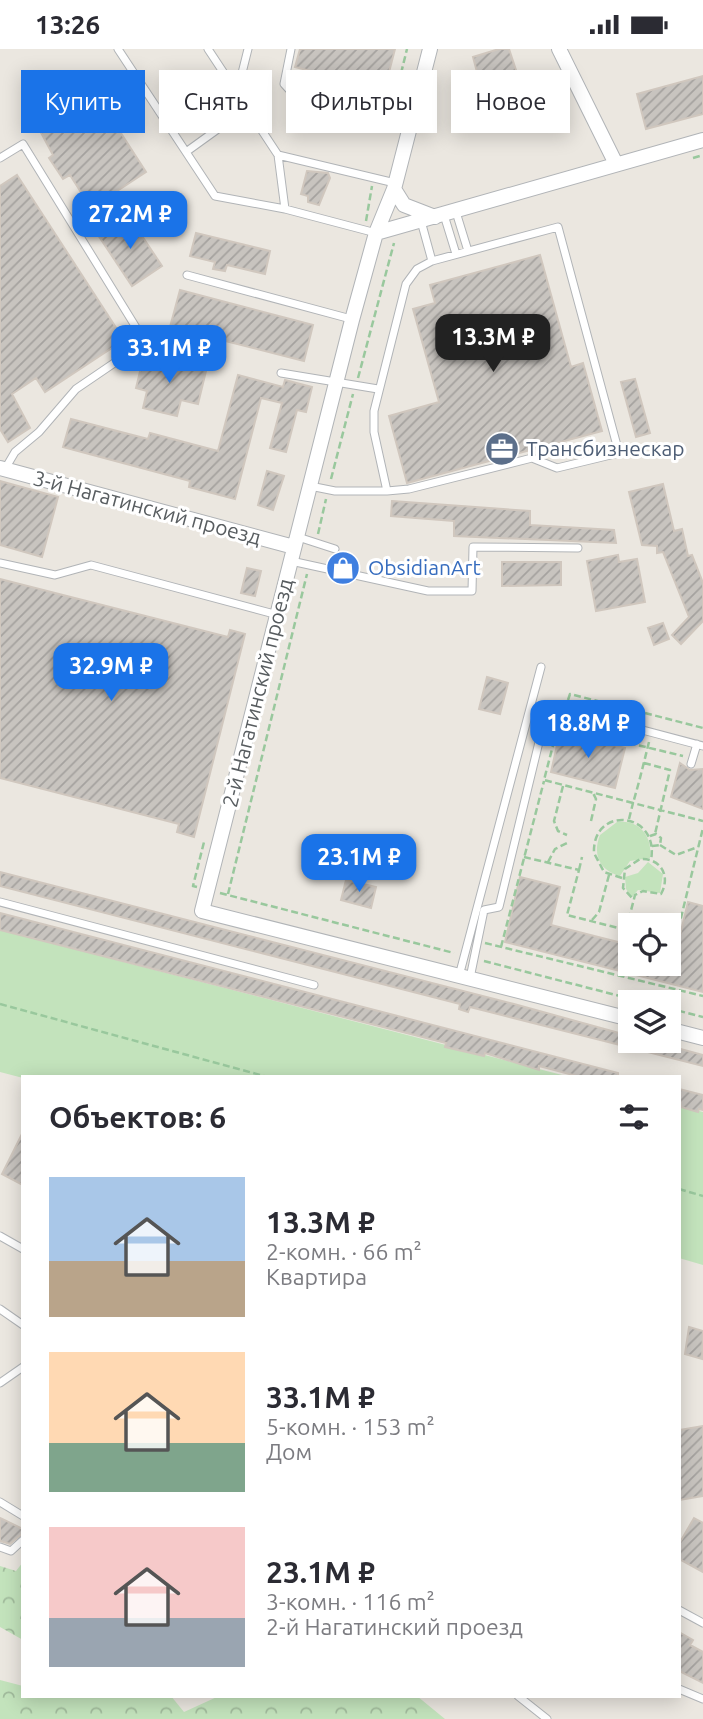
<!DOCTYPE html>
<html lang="ru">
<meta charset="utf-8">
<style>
:root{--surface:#fff;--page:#f2f2f3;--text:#2b2b33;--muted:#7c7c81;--accent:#1a73e8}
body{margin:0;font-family:Ubuntu,sans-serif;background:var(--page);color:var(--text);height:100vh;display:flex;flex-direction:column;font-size:26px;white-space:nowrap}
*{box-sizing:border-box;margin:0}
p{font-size:23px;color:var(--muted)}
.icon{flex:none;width:38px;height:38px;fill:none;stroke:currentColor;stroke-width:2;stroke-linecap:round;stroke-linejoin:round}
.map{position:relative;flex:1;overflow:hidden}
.details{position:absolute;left:21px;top:1026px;width:660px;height:623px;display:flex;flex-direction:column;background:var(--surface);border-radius:0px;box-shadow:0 4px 18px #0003}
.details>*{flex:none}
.banner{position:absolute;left:21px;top:21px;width:662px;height:63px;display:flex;gap:14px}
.controls{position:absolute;left:618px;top:864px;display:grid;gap:14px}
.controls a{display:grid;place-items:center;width:63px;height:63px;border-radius:0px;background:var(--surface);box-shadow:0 4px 18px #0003;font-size:35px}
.price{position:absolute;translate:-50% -60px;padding:0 16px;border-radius:14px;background:var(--accent);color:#fff;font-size:23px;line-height:46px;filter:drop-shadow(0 2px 4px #0008)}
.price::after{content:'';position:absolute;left:50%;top:42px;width:21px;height:16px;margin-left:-10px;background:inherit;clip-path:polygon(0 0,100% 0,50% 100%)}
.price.current{background:#222;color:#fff}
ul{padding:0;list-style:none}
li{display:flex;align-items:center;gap:21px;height:175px;padding:0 28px}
li span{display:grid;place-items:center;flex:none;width:196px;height:140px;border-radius:0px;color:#555}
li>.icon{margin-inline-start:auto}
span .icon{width:84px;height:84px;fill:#fffc;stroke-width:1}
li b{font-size:30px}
h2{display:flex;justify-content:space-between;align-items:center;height:84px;padding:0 28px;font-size:30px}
.pill{padding:0 24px;border-radius:0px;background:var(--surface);box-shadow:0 4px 18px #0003;font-size:24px;line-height:63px}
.pill.current{background:var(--accent);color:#fff}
.status{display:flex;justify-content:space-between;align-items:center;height:49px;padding:0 35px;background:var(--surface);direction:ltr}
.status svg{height:19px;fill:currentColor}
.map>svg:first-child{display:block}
.green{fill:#c3e3bc}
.forest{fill:url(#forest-crowns)}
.building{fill:url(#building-hatch);stroke:#d0c7be;stroke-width:2}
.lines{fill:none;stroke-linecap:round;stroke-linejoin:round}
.lane-casing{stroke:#b1b4b7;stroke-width:9}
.street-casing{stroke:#b1b4b7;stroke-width:16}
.path{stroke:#99c89d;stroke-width:2.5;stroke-dasharray:7 3.5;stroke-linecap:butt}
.lane{stroke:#fff;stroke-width:7}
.street{stroke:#fff;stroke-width:14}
.labels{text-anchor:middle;stroke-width:6;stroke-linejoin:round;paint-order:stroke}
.service-label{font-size:21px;fill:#4e5e75;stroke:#fff;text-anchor:start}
.street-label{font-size:21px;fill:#585d60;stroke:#fff}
.shop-label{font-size:21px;fill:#366cbe;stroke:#fff;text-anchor:start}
</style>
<div class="status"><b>13:26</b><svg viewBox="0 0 49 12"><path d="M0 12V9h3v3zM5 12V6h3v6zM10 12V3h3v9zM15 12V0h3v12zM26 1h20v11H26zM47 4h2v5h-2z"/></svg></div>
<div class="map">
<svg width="703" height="1670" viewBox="0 0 703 1670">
<defs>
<pattern id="forest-crowns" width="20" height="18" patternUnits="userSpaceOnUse" patternTransform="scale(1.75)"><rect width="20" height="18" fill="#c3e3bc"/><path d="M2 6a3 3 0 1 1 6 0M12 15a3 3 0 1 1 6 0" fill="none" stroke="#a1bb9c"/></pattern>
<pattern id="building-hatch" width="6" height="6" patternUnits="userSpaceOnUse" patternTransform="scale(1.75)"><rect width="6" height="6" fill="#c8c4bf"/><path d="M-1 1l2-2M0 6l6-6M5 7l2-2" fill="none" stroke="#a5a29f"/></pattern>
</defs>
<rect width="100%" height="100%" fill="#ebe7e0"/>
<path class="green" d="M617,773C640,770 653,788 650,809L630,812L620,827C600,822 592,806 600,786Z
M648,813L663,825L660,844L638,841L632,848L626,840L625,828L638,824Z
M0,881L566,1027L23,1029L0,1023Z
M679,1057L703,1063V1216L679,1209Z"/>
<path class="forest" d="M23,1513V1591L0,1578V1517L16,1522Z
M0,1631L23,1637V1647H171L184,1663L219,1647H417L445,1670H0Z"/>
<path class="building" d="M300,0H395L381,54L375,52L373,58L364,56L366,50L347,45L350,35L342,30L295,18Z
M499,0H509L519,30L482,42L473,8Z
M703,27V65L646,80L637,45Z
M86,30L146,123L91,159L70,126L63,130L49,109L53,106L31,65Z
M307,122L328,124L330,129L319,156L308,153V147L301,145Z
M17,126L124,291L45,343L36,329L12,345L30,379L8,393L0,380V137Z
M128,166L162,217L132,237L98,186Z
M196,184L270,202L265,225L227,216L225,222L213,220L215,213L190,207Z
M540,206L571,318L583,314L602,382L407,434L389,367L439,353L413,260L435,254L430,236Z
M180,241L313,276L304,312L170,278Z
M144,306L206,322L198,355L181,351L177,367L143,359L147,342L136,339Z
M238,326L283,338L285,331L312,338L306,363L297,361L286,403L270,399L282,354L261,349L235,450L189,438L190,432L63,398L71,370L148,390L150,384L218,402Z
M635,330L650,384L636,388L621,333Z
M267,422L284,427L273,461L258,456Z
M0,432L58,448L42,508L0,496Z
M663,435L674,482L682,480L688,507L692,506L703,534V572L681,595L672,586L689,568L663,503L657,504V497L642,496L629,443Z
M392,452L530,462V476L614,481L616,494L454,487V472L391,467Z
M618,506L619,513L637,510L645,553L596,562L587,512Z
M502,513H561V536L502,537Z
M247,519L261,522L255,547L241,544Z
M0,530L228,588L230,581L245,585L194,788L177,783L179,775L0,729Z
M663,574L669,590L654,596L648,579Z
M487,628L508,634L500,665L479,660Z
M560,683L625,699L615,739L551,723Z
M680,714L690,721L703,720V760L671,748Z
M0,823L514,955L630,987V992H651L703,1006V1017L470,958L468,963L459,960L460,955L0,837Z
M520,828L560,838L551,876L630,896V915H668V906L675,907L688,853L703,857V943L505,893Z
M346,831L376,838L371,859L341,851Z
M0,864L618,1024V1027H577L539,1017V1021L485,1004L484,1007L445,998L446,994L0,881Z
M679,1040L703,1046V1061L699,1060L698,1063L681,1058Z
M23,1083V1136L2,1125Z
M689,1278L703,1282L702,1310L685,1305Z
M703,1377V1447L679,1451V1381Z
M0,1469L23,1480L22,1485L10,1495L0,1492Z
M694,1469L703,1474V1523L679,1510V1495Z
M679,1583L693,1591L690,1596L703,1603V1634L679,1622Z"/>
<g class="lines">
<g class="lane-casing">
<path id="lane" d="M118,0L215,147L285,160L376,184
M208,0L278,106L395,134
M291,0L284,35L304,57L410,76
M237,44L248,0
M186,103L247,59
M278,106L285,160
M0,109L23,95L145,293L76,340L39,383L15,403L5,420
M456,163L468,202
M444,166L456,205
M421,172L432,212
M558,178L619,404L557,419L532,409L409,440L387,442L374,383V362L406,235L417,220L432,212Z
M187,226L351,270
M281,324L378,340
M310,437L335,442H387
M298,488L335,500
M291,512L428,542H472L473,498L578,499
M0,514L55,526L91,516L278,566
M632,678L637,659
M691,715L697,695
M0,853L314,936
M459,927L541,618
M470,929L484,861L499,858L548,656L703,697
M0,1187L23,1200
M0,1260L23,1276
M0,1334L23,1318
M0,1453L23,1467
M0,1498L11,1502L23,1491
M679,1561L703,1574
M679,1640L703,1650
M518,1647L547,1670"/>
</g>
<g class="street-casing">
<path id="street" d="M430,0L394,140L376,184L352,271L202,862L630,970
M559,0L616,115
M394,140L404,156L435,168
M376,184L703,91
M0,419L294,498
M668,980L703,989"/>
</g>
<path class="path" d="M391,65L407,0
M693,109L703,106
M366,172L372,137
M358,329L394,194
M331,430L353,345
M318,485L326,450
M568,651L570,645L629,660
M645,664L703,679
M649,693C644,713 639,734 633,754L544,731L558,677L683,707
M644,714L670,721L655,785
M563,737L554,772L558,782L567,786
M629,770L633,754L703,772
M591,772L596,750L593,744
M650,787L656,785L661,789L660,796L652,797
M660,796L676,806L698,798
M524,808L579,821L567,866L630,882
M548,813L555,800L567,794
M579,821L582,808
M622,829L604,823L594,804C592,756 660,762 651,811
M197,838L193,837L204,793
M220,844L454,904
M228,845L307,525
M592,871L599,863L609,826
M626,881L635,846L643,842L661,845C671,827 661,809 640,810L625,820L623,839L633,850
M668,891L675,893L703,779
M485,894L703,947
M501,898L544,732
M484,912L647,954
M0,955L264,1027
M668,959L703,968
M679,1140L703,1147"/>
<use href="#lane" class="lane"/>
<use href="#street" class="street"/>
</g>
<defs>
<g id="office-disc" transform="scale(1.75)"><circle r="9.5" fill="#5c6f8a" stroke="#fff"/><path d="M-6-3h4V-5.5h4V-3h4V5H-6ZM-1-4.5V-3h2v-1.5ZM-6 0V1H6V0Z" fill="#fff"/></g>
<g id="shop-disc" transform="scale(1.75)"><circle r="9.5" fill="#3f7fe0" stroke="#fff"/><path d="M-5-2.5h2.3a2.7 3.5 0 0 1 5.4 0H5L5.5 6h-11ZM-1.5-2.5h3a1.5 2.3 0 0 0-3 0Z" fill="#fff"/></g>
</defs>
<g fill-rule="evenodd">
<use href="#office-disc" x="502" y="400"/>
<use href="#shop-disc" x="343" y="519"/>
</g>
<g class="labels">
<g class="service-label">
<text x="526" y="407">Трансбизнескар</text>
</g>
<g class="street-label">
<text transform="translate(147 459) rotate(15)" y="7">3-й Нагатинский проезд</text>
<text transform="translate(258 644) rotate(-76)" y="7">2-й Нагатинский проезд</text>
</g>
<g class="shop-label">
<text x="368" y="526">ObsidianArt</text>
</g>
</g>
</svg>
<div class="controls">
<a><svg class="icon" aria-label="locate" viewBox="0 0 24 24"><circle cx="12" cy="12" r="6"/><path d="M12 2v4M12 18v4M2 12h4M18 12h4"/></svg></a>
<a><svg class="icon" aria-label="layers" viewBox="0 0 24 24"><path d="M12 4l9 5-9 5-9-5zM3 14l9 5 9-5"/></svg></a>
</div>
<b class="price" style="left:130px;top:202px">27.2M ₽</b>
<b class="price current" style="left:493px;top:325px">13.3M ₽</b>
<b class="price" style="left:169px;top:336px">33.1M ₽</b>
<b class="price" style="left:111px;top:654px">32.9M ₽</b>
<b class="price" style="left:588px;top:711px">18.8M ₽</b>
<b class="price" style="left:359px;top:845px">23.1M ₽</b>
<div class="banner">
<a class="pill current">Купить</a>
<a class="pill">Снять</a>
<a class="pill">Фильтры</a>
<a class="pill">Новое</a>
</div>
<section class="details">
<h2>Объектов: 6<svg class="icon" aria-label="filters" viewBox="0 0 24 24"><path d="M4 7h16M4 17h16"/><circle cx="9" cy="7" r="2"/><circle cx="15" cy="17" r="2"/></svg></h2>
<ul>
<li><span style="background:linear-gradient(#a9c7e8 60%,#b9a48a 0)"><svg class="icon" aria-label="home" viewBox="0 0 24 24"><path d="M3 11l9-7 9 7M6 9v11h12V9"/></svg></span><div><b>13.3M ₽</b><p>2-комн. · 66 m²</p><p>Квартира</p></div></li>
<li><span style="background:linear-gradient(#ffd9b3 65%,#7fa58c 0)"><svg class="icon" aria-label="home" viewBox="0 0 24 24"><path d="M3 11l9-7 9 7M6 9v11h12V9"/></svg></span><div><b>33.1M ₽</b><p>5-комн. · 153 m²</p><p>Дом</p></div></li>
<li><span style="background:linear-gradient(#f6c9c9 65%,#9aa5b1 0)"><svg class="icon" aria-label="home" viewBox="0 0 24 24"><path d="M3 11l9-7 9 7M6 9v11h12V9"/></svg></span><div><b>23.1M ₽</b><p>3-комн. · 116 m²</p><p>2-й Нагатинский проезд</p></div></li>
</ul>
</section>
</div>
